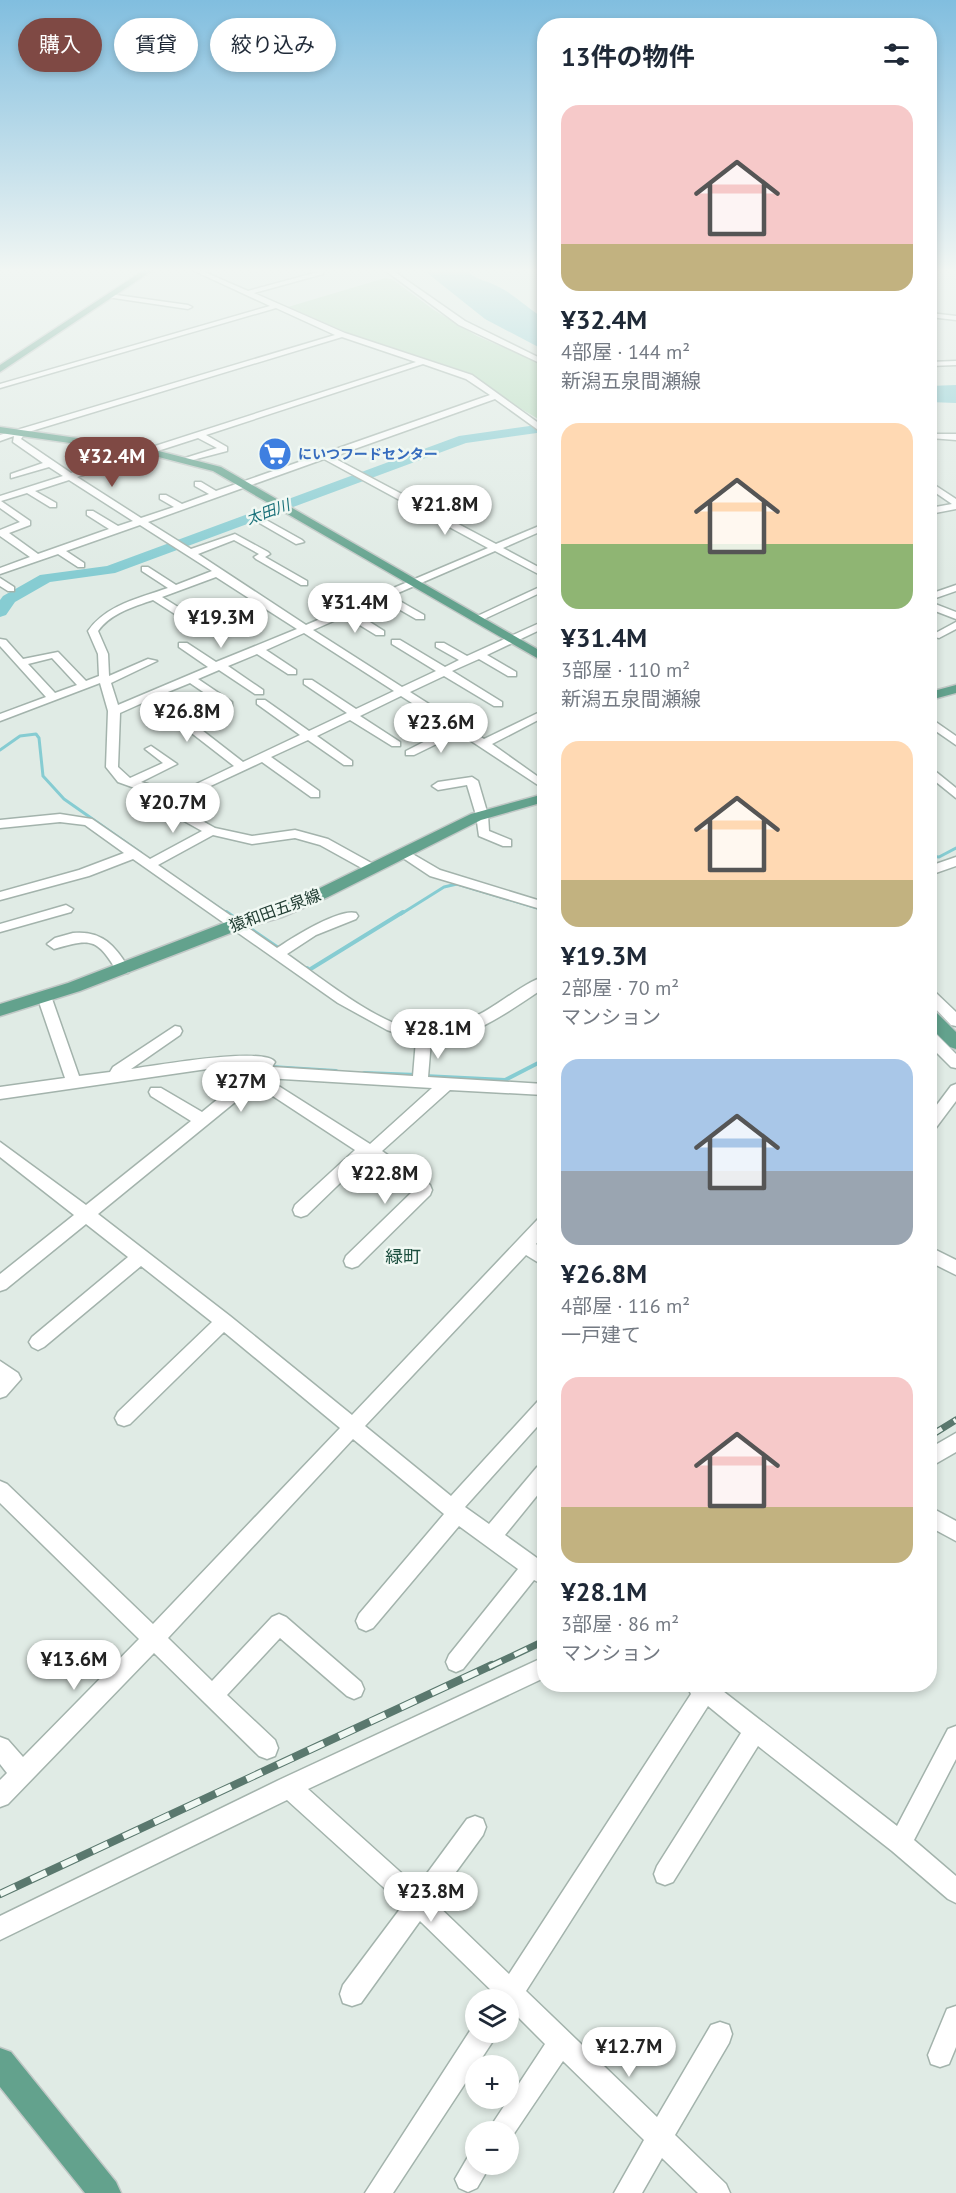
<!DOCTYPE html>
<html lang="ja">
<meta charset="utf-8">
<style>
:root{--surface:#fff;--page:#f6f6f7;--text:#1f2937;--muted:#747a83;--accent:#7f4944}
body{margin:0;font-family:"PT Sans","Noto Sans JP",sans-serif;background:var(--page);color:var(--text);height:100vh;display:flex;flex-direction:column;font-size:22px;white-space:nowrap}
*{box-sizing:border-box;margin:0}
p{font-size:20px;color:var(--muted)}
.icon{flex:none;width:33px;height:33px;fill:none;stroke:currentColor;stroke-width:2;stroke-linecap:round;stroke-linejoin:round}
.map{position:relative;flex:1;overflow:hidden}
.side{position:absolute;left:537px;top:18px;width:400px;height:1674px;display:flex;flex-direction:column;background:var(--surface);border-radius:24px;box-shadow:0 3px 9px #0003}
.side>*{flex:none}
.banner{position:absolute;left:18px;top:18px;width:429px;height:54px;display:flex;gap:12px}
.fabs{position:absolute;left:465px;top:1989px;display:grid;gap:12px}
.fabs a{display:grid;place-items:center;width:54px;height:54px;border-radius:50%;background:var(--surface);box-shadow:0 3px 9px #0003;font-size:30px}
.price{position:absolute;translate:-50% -51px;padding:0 14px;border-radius:21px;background:#fff;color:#222;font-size:20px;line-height:39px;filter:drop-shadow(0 2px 3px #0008)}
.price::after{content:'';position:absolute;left:50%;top:36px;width:18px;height:14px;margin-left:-9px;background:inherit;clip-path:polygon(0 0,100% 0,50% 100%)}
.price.on{background:var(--accent);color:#fff}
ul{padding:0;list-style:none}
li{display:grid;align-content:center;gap:12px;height:318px;padding:0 24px}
li span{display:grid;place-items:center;height:186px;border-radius:18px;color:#555}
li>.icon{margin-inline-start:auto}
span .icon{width:108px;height:108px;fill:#fffc;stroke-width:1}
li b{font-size:26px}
h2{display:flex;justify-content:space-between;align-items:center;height:72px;padding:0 24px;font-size:26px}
.tag{padding:0 21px;border-radius:27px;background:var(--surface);box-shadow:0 3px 9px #0003;font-size:21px;line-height:54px}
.tag.on{background:var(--accent);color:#fff}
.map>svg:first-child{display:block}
.green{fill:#b8ddbf}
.water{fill:#86ccd2}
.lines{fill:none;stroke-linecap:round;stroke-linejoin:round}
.stream-far1{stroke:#86ccd2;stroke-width:3}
.stream{stroke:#86ccd2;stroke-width:4}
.river{fill:#86ccd2;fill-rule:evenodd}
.minor-casing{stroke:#a3b3ac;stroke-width:3}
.major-casing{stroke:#c1c8c6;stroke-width:3}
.minor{fill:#fff;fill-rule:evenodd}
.major{fill:#63a28d;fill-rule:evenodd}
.rail-far1-casing{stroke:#5a786e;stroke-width:7}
.rail-casing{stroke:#5a786e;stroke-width:8}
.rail-far1{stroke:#f0f8f3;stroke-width:4.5;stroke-dasharray:14;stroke-linecap:butt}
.rail{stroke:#f0f8f3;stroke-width:6;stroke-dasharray:17;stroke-linecap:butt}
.labels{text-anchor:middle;stroke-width:5;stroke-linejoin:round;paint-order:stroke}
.far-shop-label{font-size:14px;font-weight:bold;fill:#366cbe;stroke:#f0f8f3;text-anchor:start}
.far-water-label{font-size:15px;font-style:italic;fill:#197079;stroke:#f0f8f3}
.street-label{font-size:16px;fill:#203c32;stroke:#f0f8f3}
.neighbourhood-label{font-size:18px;fill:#1c4e3e;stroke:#f0f8f3}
</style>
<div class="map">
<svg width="956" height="2193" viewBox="0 0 956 2193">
<rect width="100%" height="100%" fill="#e0ebe5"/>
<path class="green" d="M385,278L392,279L434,310L477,336L544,365V413L540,420L498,395L470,373L348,333L288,307Z"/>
<path class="water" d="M421,268H466C475,281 484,279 497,286C514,294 528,309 544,318V350L485,319Z
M956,385V403L930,402V386Z"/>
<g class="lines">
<path class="stream-far1" d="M0,750L20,736L36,734L39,738L43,776L64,799L141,853
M930,856L939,857L956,848
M186,885L228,914
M401,914L444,887L457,884L544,910"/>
<path class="stream" d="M226,912L281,950
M307,968L309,970L403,912
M271,1067L336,1071
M364,1073L417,1075
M424,1076L505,1080L544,1060"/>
<path class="river" d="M544,424V432L466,443L115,573L50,582L15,602L6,615L0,617V600L3,596L40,575L107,566L459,436Z"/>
<g class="minor-casing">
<path id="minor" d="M188,268H195L248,291L318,272V268H324L323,274L254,293L345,333L472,375L544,427V432H541L495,399L332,457L496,544L544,524V530L503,548L544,570V577L495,551L391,596L424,615V619H416L383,600L354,612L384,631V635H376L345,616L313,630L402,687L436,671L392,644V640H400L445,667L459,660L436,647V643H444L467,656L544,621V628L487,655L516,672V676H508L479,659L452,671L502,702V706H494L444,676L410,692L484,739L544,710V717L492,744L544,781V789L459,733L414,755H406V751L451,728L401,696L360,716L400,742V746H392L350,720L317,736L352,761V765H344L308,740L271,757L319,791V797H311L262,762L172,804L215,828L252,836L295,830L328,839L375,865V871H367L320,845L295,838L252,844L213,835L158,865L277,948C292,938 339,908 356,913L358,916L356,919L316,935L287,954C320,977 384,1029 423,1031C442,1032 460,1024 476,1016C496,1007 526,981 544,977V988C511,1010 472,1039 431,1041L428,1077L544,1084V1095L450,1090L382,1151L430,1185L432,1190L430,1195L358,1266L352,1268L346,1266L344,1261L346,1256L413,1191L367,1157L307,1215L301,1217L295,1215L293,1210L295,1205L355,1150L256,1085L98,1214L230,1316L352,1415L538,1219L544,1217V1234L536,1244L544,1250V1266L526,1255L365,1426L451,1496L538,1401L544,1399V1419L465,1507L489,1524L537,1467L544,1464V1487L505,1535L544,1563V1585L534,1580L463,1669L456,1672L449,1669L446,1662L449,1655L518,1569L459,1526L373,1628L366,1631L359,1628L356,1621L359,1614L444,1514L353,1439L168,1638L212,1681L272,1617L279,1614L286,1617L361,1682L364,1689L361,1696L354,1699L347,1696L280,1638L227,1695L275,1740L278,1748L275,1756L267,1759L259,1756L154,1653L8,1804L0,1807V1780L7,1773L0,1764V1737L8,1740L23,1757L139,1639L0,1503V1481L7,1484L153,1624L340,1428L224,1332L130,1424L124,1426L118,1424L115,1418L118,1412L212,1322L141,1266L44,1347L38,1350L32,1347L29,1342L32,1337L128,1257L86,1224L6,1289L0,1291V1274L74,1215L0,1157V1142L86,1205L191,1121L151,1096L149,1092L151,1088H161L202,1112L257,1067H221L0,1099V1087L65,1078L37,996L44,991L51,996L79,1076L110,1072L113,1067L175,1026L180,1027L182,1031L180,1035L131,1069C153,1066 265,1046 275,1062L272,1067L413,1076L416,1040L387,1030L338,1003L133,859L89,876L0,900V892L79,870L124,853L85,825L60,822L0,828V820L60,814L92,819L150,859L202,831L159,807L143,791L118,782L106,767L108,711L100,683L0,721V714L46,697L0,646V639L6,640L23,659L58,652L86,681L99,676L98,654L88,631C106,605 139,598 168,588L142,571V567H148L176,585L212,571L140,525L66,551L84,563V567H78L58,554L0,574V568L30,557L0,536V530L20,522L0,508V496L63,476L49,467L11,478V474L43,463L13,442L14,436L0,441V435L335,335L276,308L0,388V384L270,306ZM342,337L416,362L71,473L21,439L25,433ZM423,364L466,379L490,395L216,491L201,482H195V486L209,494L182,504L166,495H160V499L174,507L141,518L77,477L198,438L217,448L185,458V462L227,451V447L206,435ZM324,459L488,548L306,625L198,554L234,540L259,554L254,557L256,559L301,585H307V581L265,557L270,554L268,552L235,534L191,549L148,522ZM69,480L133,521L118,526L93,511H87V515L109,529L38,554L9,533L30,525V521L1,501L27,493L50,507H56V503L35,491ZM216,577L297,629L216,662L187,643H179V647L208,667L118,705L111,683L157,661L148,659L109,676L108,654L98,631C111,613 133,607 153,600L178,616H186V612L162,597ZM304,633L394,691L356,709L312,680H304V684L347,713L309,731L265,700H257V704L300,735L243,762L158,696L190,683L224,706H232V702L198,679L219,670L255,694H263V690L228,666L257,654L288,674H296V670L266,650ZM52,658L77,685L55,693L28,664ZM149,700L234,766L165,799L151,785L141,782L177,764L151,746L145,749L163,763L130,778L118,767L120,713ZM266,1078L432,1088L370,1144Z
M382,268H389L465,321L544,360V365L459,325Z
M109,294L188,305L192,307L188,309L107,297Z
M930,313L956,316V320L930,317Z
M956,361V365L930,366V362Z
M930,434H956V440L930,438Z
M930,482L956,499V509L930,514V508L952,504L930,489Z
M259,516L302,540L304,542L296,544L256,521L254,519Z
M0,578L14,587V591H8L0,586Z
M544,585V591L480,621L471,619Z
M956,585V591L930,600V594Z
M930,602L956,612V619L930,609Z
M956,622V629L939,638L930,636Z
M930,718L956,736V745L930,727Z
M930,767L956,788V798L930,777Z
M472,777L478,781L488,815L489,831L511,840V846H503L479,836L476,815L467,785L438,790L432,786L438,782Z
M404,849L440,870L544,902V910L430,876L400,856V850Z
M956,857V866L930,875V866Z
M66,905L73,909L71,912L0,932V924Z
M73,933C103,930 116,947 130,970L128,973H118C97,938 92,938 54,949L47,944L55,938Z
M930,990L935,992L956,1012V1026L951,1025L930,1003Z
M930,1032L935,1033L956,1054V1068L951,1067L930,1046Z
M956,1084V1101L935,1129L930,1131V1114L951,1086Z
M930,1247L956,1260V1275L930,1262Z
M0,1361L18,1373L21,1379L6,1396L0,1398Z
M956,1433V1452L930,1467V1448Z
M930,1507L956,1521V1541L930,1527Z
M544,1657V1678L308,1789L417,1887L467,1819L475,1816L483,1819L486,1827L483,1835L434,1902L509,1974L691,1694L686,1684H720L719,1688L897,1826L948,1729L956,1726V1759L914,1840L956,1876V1903L948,1899L892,1851L758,1746L673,1882L665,1885L657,1882L654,1874L657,1866L741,1733L708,1706L526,1991L657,2117L711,2025L720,2022L729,2025L732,2034L729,2043L675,2135L726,2184L730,2193H698L662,2158L642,2193H614L644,2140L563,2061L509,2141L508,2132H487L545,2044L511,2010L508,2011V2000H494L496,1995L420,1921L361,2003L352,2006L343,2003L340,1994L343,1985L403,1905L287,1800L0,1940V1916L281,1779Z
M956,2006V2047L949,2064L940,2067L931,2064L928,2055L947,2009Z
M475,2023L476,2032H496L493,2041L393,2193H365Z
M476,2152V2164H491L477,2188L468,2192L459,2188L455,2179L469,2155Z"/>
</g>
<g class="major-casing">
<path id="major" d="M147,268H156L0,372V365Z
M0,427L147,448L221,467L544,653V662L213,471L147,454L0,433Z
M956,685V693L930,700V692Z
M544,794V802L481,820L328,897L282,917L241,929L80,991L0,1016V1004L68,983L229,921L270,909L318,889L471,814Z
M930,1010L936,1012L956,1032V1049L950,1047L930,1027Z
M0,2048L11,2052L116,2182L121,2193H85L0,2087Z"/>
</g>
<use href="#minor" class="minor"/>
<use href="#major" class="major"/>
<g class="rail-far1-casing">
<path id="rail-far1" d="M930,1436L956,1420
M489,1667L544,1641"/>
</g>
<g class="rail-casing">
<path id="rail" d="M0,1894L492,1665"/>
</g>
<use href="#rail-far1" class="rail-far1"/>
<use href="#rail" class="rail"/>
</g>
<linearGradient id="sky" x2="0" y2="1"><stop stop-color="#81bedf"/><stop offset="0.47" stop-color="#f1f6f3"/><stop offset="1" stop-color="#f1f6f3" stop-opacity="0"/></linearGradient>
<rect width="956" height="575" fill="url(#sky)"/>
<defs>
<g id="supermarket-disc" transform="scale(1.725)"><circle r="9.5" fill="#3f7fe0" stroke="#f0f8f3"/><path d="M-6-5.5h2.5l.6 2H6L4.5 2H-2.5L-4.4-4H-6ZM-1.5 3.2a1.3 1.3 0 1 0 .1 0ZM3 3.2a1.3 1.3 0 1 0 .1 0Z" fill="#fff"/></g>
</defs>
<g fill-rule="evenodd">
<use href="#supermarket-disc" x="275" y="454"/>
</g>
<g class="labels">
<g class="far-shop-label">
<text x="298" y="459">にいつフードセンター</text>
</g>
<g class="far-water-label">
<text transform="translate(268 512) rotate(-20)" y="5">太田川</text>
</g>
<g class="street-label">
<text transform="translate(275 910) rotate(-20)" y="6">猿和田五泉線</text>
</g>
<g class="neighbourhood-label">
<text x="403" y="1263">緑町</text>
</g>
</g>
</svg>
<div class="fabs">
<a><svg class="icon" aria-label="layers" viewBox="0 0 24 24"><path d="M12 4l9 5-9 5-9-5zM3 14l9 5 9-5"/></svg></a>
<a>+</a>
<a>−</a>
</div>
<b class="price on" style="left:112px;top:488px">¥32.4M</b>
<b class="price" style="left:445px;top:536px">¥21.8M</b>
<b class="price" style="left:355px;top:634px">¥31.4M</b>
<b class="price" style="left:221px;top:649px">¥19.3M</b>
<b class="price" style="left:187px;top:743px">¥26.8M</b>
<b class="price" style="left:441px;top:754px">¥23.6M</b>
<b class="price" style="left:173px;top:834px">¥20.7M</b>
<b class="price" style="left:438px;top:1060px">¥28.1M</b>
<b class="price" style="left:241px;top:1113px">¥27M</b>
<b class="price" style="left:385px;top:1205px">¥22.8M</b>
<b class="price" style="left:74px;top:1691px">¥13.6M</b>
<b class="price" style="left:431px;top:1923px">¥23.8M</b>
<b class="price" style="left:629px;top:2078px">¥12.7M</b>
<div class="banner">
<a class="tag on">購入</a>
<a class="tag">賃貸</a>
<a class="tag">絞り込み</a>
</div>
<section class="side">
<h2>13件の物件<svg class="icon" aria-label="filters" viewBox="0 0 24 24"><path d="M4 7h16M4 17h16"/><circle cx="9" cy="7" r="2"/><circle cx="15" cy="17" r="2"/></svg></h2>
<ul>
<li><span style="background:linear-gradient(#f6c9c9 75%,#c2b280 0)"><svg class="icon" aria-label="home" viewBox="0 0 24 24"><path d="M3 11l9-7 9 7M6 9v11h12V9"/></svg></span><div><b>¥32.4M</b><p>4部屋 · 144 m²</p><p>新潟五泉間瀬線</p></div></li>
<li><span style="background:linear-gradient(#ffd9b3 65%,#8fb573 0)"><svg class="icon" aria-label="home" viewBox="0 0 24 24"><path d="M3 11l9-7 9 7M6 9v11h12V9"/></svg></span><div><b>¥31.4M</b><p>3部屋 · 110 m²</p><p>新潟五泉間瀬線</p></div></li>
<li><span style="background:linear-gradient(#ffd9b3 75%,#c2b280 0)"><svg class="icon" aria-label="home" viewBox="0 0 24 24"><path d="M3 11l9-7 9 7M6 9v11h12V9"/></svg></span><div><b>¥19.3M</b><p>2部屋 · 70 m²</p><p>マンション</p></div></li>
<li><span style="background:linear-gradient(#a9c7e8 60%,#9aa5b1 0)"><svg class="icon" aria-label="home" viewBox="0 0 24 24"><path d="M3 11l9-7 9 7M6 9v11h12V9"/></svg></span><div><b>¥26.8M</b><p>4部屋 · 116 m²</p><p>一戸建て</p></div></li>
<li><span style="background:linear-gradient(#f6c9c9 70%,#c2b280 0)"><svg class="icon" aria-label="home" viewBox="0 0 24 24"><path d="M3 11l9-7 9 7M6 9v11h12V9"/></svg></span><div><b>¥28.1M</b><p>3部屋 · 86 m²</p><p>マンション</p></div></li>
</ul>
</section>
</div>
